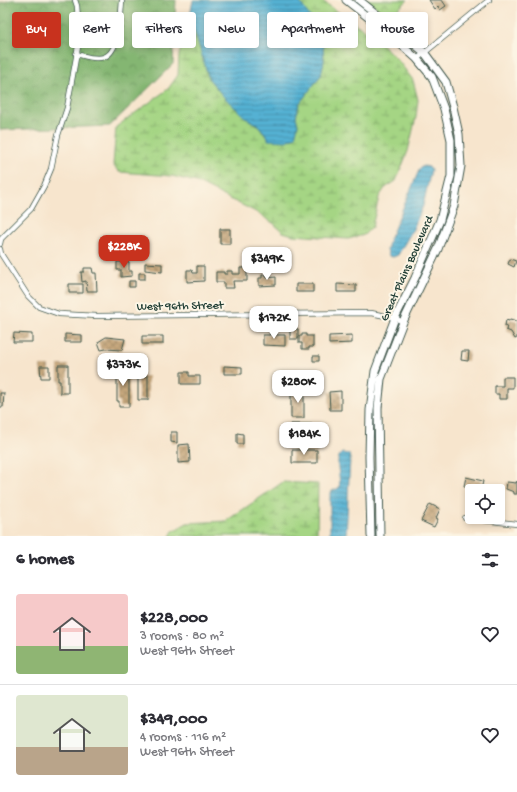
<!DOCTYPE html>
<meta charset="utf-8">
<style>
:root{--surface:#fff;--page:#f2f2f3;--text:#2b2b33;--muted:#7c7c81;--line:#e1e1e2;--accent:#c8321e}
body{margin:0;font-family:"Gochi Hand",sans-serif;background:var(--page);color:var(--text);height:100vh;display:flex;flex-direction:column;font-size:15px;white-space:nowrap}
*{box-sizing:border-box;margin:0}
p{font-size:13px;color:var(--muted)}
.icon{flex:none;width:22px;height:22px;fill:none;stroke:currentColor;stroke-width:2;stroke-linecap:round;stroke-linejoin:round}
.map{position:relative;height:536px;overflow:hidden}
.sheet{display:flex;flex-direction:column;background:var(--surface);flex:1}
.sheet>*{flex:none}
.top-card{position:absolute;left:12px;top:12px;width:493px;height:36px;display:flex;gap:8px}
.tools{position:absolute;left:465px;top:484px;display:grid;gap:8px}
.tools a{display:grid;place-items:center;width:40px;height:40px;border-radius:4px;background:var(--surface);box-shadow:0 2px 6px #0003;font-size:20px}
.price{position:absolute;translate:-50% -34px;padding:0 9px;border-radius:8px;background:#fff;color:#222;font-size:13px;line-height:26px;filter:drop-shadow(0 1px 2px #0008)}
.price::after{content:'';position:absolute;left:50%;top:24px;width:12px;height:9px;margin-left:-6px;background:inherit;clip-path:polygon(0 0,100% 0,50% 100%)}
.price.active{background:var(--accent);color:#fff}
ul{padding:0;list-style:none}
li{display:flex;align-items:center;gap:12px;height:100px;padding:0 16px}
li+li{border-top:1px solid var(--line)}
li span{display:grid;place-items:center;flex:none;width:112px;height:80px;border-radius:4px;color:#555}
li>.icon{margin-inline-start:auto}
span .icon{width:48px;height:48px;fill:#fffc;stroke-width:1}
li b{font-size:17px}
h2{display:flex;justify-content:space-between;align-items:center;height:48px;padding:0 16px;font-size:17px}
.chip{padding:0 14px;border-radius:4px;background:var(--surface);box-shadow:0 2px 6px #0003;font-size:14px;line-height:36px}
.chip.active{background:var(--accent);color:#fff}
.map>svg:first-child{display:block}
.forest{fill:url(#forest-crowns);stroke:#527a53}
.wetland{fill:url(#wetland-marsh);stroke:#62895c}
.park{fill:url(#park-crowns);stroke:#62895c}
.water{fill:url(#water-rules);stroke:#3a7784}
.building{fill:url(#building-cross-hatch)}
.lines{fill:none;stroke-linecap:round;stroke-linejoin:round}
.street-casing{stroke:#3f564b;stroke-width:6}
.primary-casing{stroke:#3f564b;stroke-width:9}
.street{stroke:#fff;stroke-width:4.5}
.primary{stroke:#fff;stroke-width:7}
.labels{text-anchor:middle;stroke-width:4;stroke-linejoin:round;paint-order:stroke}
.street-label{font-size:12px;fill:#1f3d34;stroke:#fcf5e5}
</style>
<div class="map">
<svg width="517" height="536" viewBox="0 0 517 536">
<defs>
<pattern id="forest-crowns" width="20" height="18" patternUnits="userSpaceOnUse"><rect width="20" height="18" fill="#84b672"/><path d="M2 6a3 3 0 1 1 6 0M12 15a3 3 0 1 1 6 0" fill="none" stroke="#6b955e"/></pattern>
<pattern id="wetland-marsh" width="20" height="14" patternUnits="userSpaceOnUse"><rect width="20" height="14" fill="#a5d584"/><path d="M1 5h8M5 5V1M11 12h8M15 12V8" fill="none" stroke="#86ae6d"/></pattern>
<pattern id="park-crowns" width="20" height="18" patternUnits="userSpaceOnUse"><rect width="20" height="18" fill="#a5d584"/><path d="M2 6a3 3 0 1 1 6 0M12 15a3 3 0 1 1 6 0" fill="none" stroke="#86ae6d"/></pattern>
<pattern id="water-rules" width="6" height="5" patternUnits="userSpaceOnUse"><rect width="6" height="5" fill="#55b1d3"/><path d="M0 2.5h6" fill="none" stroke="#4691ac"/></pattern>
<pattern id="building-cross-hatch" width="8" height="8" patternUnits="userSpaceOnUse"><rect width="8" height="8" fill="#c6a77d"/><path d="M0 0l8 8M0 8l8-8" fill="none" stroke="#a08967"/></pattern>
</defs>
<rect width="100%" height="100%" fill="#fcf5e5"/>
<filter id="ink" filterUnits="userSpaceOnUse"><feTurbulence type="fractalNoise" baseFrequency=".025" numOctaves="2"/><feDisplacementMap in="SourceGraphic" scale="8" xChannelSelector="R" yChannelSelector="G"/><feConvolveMatrix kernelMatrix="1 2 1 2 8 2 1 2 1" color-interpolation-filters="sRGB"/></filter>
<filter id="wash" filterUnits="userSpaceOnUse"><feTurbulence type="fractalNoise" baseFrequency=".012" numOctaves="4" result="noise"/><feDisplacementMap in="SourceGraphic" scale="16" xChannelSelector="R" yChannelSelector="G"/><feGaussianBlur stdDeviation="0.9" result="paint"/><feColorMatrix in="noise" values="0 0 0 0 0 0 0 0 0 0 0 0 0 0 0 0 0 1.4 0 .05"/><feComposite in="paint" operator="in"/></filter>
<g filter="url(#wash)">
<rect width="100%" height="100%" fill="#f7e5cd"/>
<path class="forest" d="M12,0H176L173,64L110,126L0,130V3Z"/>
<path class="wetland" d="M298,0H321L373,36L397,59L413,80L418,100L416,117L408,151L396,181L385,188L379,197L372,227L364,235L348,239L293,235L283,232L273,223L256,212L196,182L172,176L119,172L113,165L116,127L168,89L178,75L179,55L190,16L209,79L223,96L247,119L257,124L268,138L298,125L296,117L299,104L321,75L324,61L323,46L306,12Z
M283,482L318,484L317,536H170L173,531L187,523L226,521Z"/>
<path class="park" d="M366,0H408L389,17Z"/>
<path class="water" d="M193,0H298L299,1L313,21L319,33L323,46L324,61L321,75L299,104L296,117L298,125L295,137L286,141L268,140V137L257,124L247,119L223,96L209,79L190,16Z
M424,166L429,167L431,170L423,206L413,229L398,255L393,257L389,256L387,250L390,238L420,168Z
M342,453L349,454L350,459L346,536H330V495L332,491L339,488C342,478 333,460 342,453Z"/>
<g id="blocks">
<path class="building" d="M429,0H442L446,6L440,10L438,6L435,9Z
M220,229H230V244H220Z
M510,259L516,261L514,267L508,264Z
M117,262H129V271H132V276L121,277V270H117Z
M145,263L162,264V272L145,270Z
M197,266H204V281L187,282V270H192L193,273H197Z
M84,268H92L93,273H96L97,291H87L86,281L82,282L81,272H84Z
M240,268H247V281H233L234,288H224V282H216V272H224V274H227V271H232V274H240Z
M139,273H145V279H139Z
M262,275H267V278L276,277V285L259,286V278H262Z
M129,281H135V287H129Z
M69,284H83V293H69Z
M296,284H313V292H296Z
M337,284L356,285V292H337Z
M510,319L517,321V338L515,339L511,332L506,330L507,326H505L506,320L509,321Z
M290,329H298V339H290Z
M14,333L32,334V342H13Z
M270,333H275V335H285V346L263,345V335H270Z
M65,334L82,335V342H65Z
M302,334H306V336H313V347H309V349H302V343H299V336H302Z
M352,335V343L329,344V336Z
M142,336H163V344H142Z
M106,337L125,339L122,350L106,349L101,350L98,342Z
M462,351H469L468,361L461,360Z
M313,356H319V361H313Z
M58,365H68V393H60V381H58Z
M40,366H49V378H41Z
M224,366L242,367V374H224Z
M117,367L129,368V407H119V401H117Z
M181,372H189V376H200V384H181Z
M138,376H148V400H138Z
M503,377H513V388H507V399H499V394H495V386H503Z
M291,390H304V418H291Z
M341,391V410H330L329,392Z
M0,393H4L3,407H0Z
M291,424H316V432H291Z
M171,432H177V443L171,442Z
M237,433L243,434V444H237Z
M189,444L190,462L178,463V445Z
M292,450H317V463H292Z
M466,477L483,481L481,490L464,486Z
M517,481V494H514V492L506,489L507,482L516,483Z
M430,504L440,509L436,518L438,519L434,527L421,521Z"/>
</g>
</g>
<g filter="url(#ink)">
<use href="#blocks" fill-opacity="0" stroke="#3f564b" stroke-width="1"/>
<g class="lines">
<g class="street-casing">
<path id="street" d="M76,54C85,56 96,60 104,57C120,52 121,14 122,0
M417,59L489,0
M0,244L1,239L31,209L44,186L51,169L58,135L67,108L79,41L78,19L77,6L75,0
M0,249L1,254L28,296L39,307L59,314L97,316L371,313L395,318L403,322
M465,518L517,524"/>
</g>
<g class="primary-casing">
<path id="primary" d="M346,0L388,33L417,59L432,77L444,109L451,140V176L440,220L415,278L395,318L375,371L370,410L369,457L371,536
M359,0L424,52L446,82L453,107L459,134L461,166L454,206L438,249L403,322L381,379L378,408L380,536"/>
</g>
<use href="#street" class="street"/>
<use href="#primary" class="primary"/>
</g>
</g>
<g class="labels">
<g class="street-label">
<text transform="translate(406 268) rotate(-66)" y="4">Great Plains Boulevard</text>
<text transform="translate(180 305) rotate(-1)" y="4">West 96th Street</text>
</g>
</g>
</svg>
<div class="tools">
<a><svg class="icon" aria-label="locate" viewBox="0 0 24 24"><circle cx="12" cy="12" r="6"/><path d="M12 2v4M12 18v4M2 12h4M18 12h4"/></svg></a>
</div>
<b class="price active" style="left:124px;top:269px">$228K</b>
<b class="price" style="left:267px;top:281px">$349K</b>
<b class="price" style="left:274px;top:340px">$172K</b>
<b class="price" style="left:123px;top:387px">$373K</b>
<b class="price" style="left:298px;top:404px">$280K</b>
<b class="price" style="left:304px;top:456px">$184K</b>
<div class="top-card">
<a class="chip active">Buy</a>
<a class="chip">Rent</a>
<a class="chip">Filters</a>
<a class="chip">New</a>
<a class="chip">Apartment</a>
<a class="chip">House</a>
</div>
</div>
<section class="sheet">
<h2>6 homes<svg class="icon" aria-label="filters" viewBox="0 0 24 24"><path d="M4 7h16M4 17h16"/><circle cx="9" cy="7" r="2"/><circle cx="15" cy="17" r="2"/></svg></h2>
<ul>
<li><span style="background:linear-gradient(#f6c9c9 65%,#8fb573 0)"><svg class="icon" aria-label="home" viewBox="0 0 24 24"><path d="M3 11l9-7 9 7M6 9v11h12V9"/></svg></span><div><b>$228,000</b><p>3 rooms · 80 m²</p><p>West 96th Street</p></div><svg class="icon" aria-label="heart" viewBox="0 0 24 24"><path d="M12 20l-8-8c-3-5 5-10 8-4 3-6 11-1 8 4z"/></svg></li>
<li><span style="background:linear-gradient(#dfe7d0 65%,#b9a48a 0)"><svg class="icon" aria-label="home" viewBox="0 0 24 24"><path d="M3 11l9-7 9 7M6 9v11h12V9"/></svg></span><div><b>$349,000</b><p>4 rooms · 116 m²</p><p>West 96th Street</p></div><svg class="icon" aria-label="heart" viewBox="0 0 24 24"><path d="M12 20l-8-8c-3-5 5-10 8-4 3-6 11-1 8 4z"/></svg></li>
</ul>
</section>
